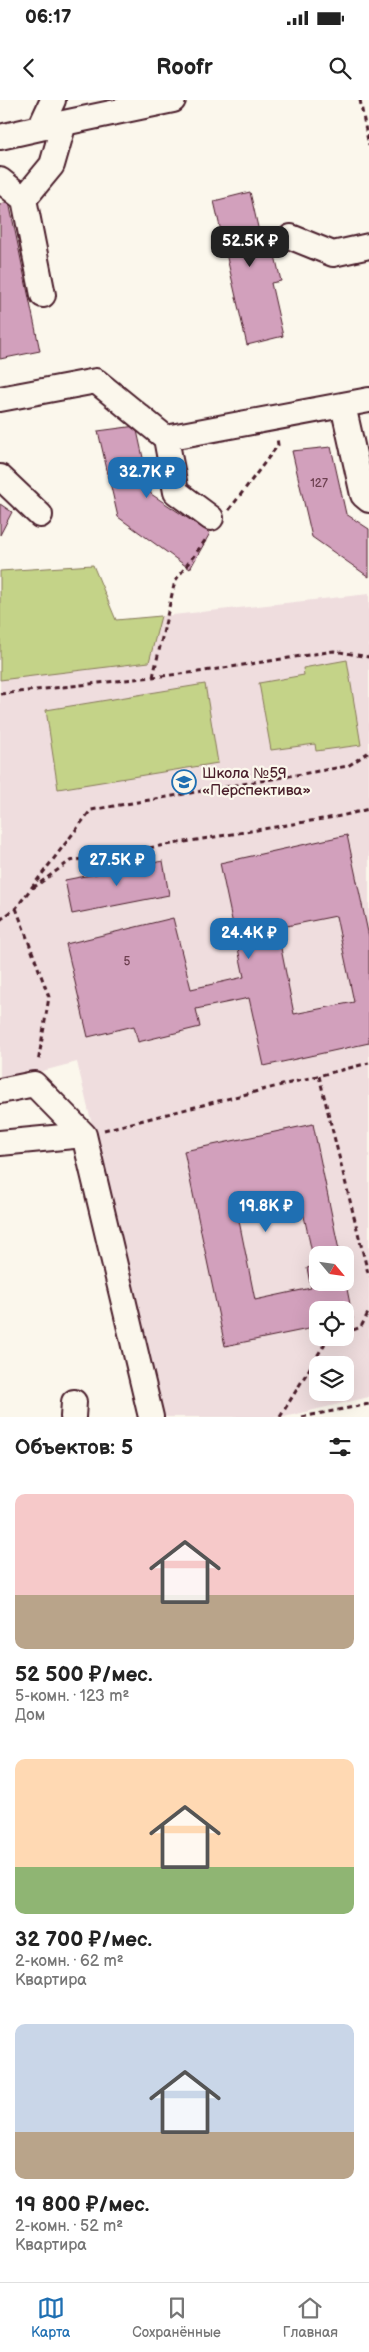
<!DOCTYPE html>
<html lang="ru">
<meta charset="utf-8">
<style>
:root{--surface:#fff;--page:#f2f2f2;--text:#222;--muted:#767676;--line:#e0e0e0;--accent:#1f6fb2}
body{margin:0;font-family:"Balsamiq Sans",sans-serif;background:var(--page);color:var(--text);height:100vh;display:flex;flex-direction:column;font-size:19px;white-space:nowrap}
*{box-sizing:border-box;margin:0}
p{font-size:16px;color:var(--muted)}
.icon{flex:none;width:28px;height:28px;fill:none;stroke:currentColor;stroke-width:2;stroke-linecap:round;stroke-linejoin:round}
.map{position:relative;height:1317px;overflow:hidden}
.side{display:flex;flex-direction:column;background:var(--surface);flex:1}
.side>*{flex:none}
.needle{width:32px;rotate:119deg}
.controls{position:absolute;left:309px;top:1146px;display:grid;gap:10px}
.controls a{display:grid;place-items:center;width:45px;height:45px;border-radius:10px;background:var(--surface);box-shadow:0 5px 20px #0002;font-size:25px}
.price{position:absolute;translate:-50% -42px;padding:0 11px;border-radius:10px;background:var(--accent);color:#fff;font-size:16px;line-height:32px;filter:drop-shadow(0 1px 2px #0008)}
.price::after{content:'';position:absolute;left:50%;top:30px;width:15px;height:11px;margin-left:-8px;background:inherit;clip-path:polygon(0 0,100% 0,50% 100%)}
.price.active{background:#222;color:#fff}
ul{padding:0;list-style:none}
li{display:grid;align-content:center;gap:10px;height:265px;padding:0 15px}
li span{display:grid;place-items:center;height:155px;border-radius:10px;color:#555}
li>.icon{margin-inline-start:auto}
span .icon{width:90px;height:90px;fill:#fffc;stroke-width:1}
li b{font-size:21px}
h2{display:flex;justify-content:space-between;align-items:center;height:60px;padding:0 15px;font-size:21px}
.status{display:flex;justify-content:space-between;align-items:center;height:35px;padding:0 25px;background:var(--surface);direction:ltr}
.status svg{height:14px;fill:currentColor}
header{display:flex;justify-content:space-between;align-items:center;height:65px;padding:0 15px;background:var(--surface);font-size:22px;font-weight:800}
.menu{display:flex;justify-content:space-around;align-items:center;height:70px;border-top:1px solid var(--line);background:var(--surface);font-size:14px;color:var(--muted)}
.menu a{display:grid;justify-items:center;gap:2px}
.menu .active{color:var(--accent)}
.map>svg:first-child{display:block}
.built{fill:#efddde;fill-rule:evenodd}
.green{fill:#c4d388;stroke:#87795a}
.building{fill:#d2a0bc;stroke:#4a1f2b;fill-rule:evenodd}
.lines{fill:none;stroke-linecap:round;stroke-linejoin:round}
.minor-casing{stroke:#4a1f2b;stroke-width:28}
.path{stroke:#4a1f2b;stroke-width:3;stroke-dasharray:5 4;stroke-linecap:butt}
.minor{stroke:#fbf7ec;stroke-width:24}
.labels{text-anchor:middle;stroke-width:4.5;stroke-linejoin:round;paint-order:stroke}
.number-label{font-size:12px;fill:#6c3f4f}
.poi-label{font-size:15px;fill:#4a1f2b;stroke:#fbf7ec;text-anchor:start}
</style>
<div class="status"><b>06:17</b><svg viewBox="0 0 49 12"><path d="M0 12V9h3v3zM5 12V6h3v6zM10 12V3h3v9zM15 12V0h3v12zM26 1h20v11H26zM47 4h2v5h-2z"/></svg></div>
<header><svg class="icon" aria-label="back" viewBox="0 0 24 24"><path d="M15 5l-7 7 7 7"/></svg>Roofr<svg class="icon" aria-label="search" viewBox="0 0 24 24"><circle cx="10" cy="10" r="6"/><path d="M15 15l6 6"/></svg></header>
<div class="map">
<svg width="369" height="1317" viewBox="0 0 369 1317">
<rect width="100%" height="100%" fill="#fbf7ec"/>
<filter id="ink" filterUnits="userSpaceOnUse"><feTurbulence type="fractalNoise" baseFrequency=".02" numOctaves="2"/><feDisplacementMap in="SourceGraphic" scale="10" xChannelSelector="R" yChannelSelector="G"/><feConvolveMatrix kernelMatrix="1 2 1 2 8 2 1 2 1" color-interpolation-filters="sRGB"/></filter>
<g filter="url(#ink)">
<path class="built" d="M93,465L116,521L369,494V1297L284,1317H161L77,962L35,973L0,998V471ZM318,1155H345V1182H318ZM318,1210H345V1238H318ZM318,1265H345V1292H318Z"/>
<path class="green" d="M93,465L116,520L161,516L149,562L0,580V471Z
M347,560L361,645L316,651L315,644L271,650L259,583L304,575L303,568Z
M205,584L218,663L58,689L46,610Z"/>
<path class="building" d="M250,92L262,145L272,143L281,181L271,183L283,236L247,245L214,101Z
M9,102L40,251L0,259V104Z
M136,326L151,394L210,433L190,469L118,417L98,331Z
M331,347L346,414L369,429V477L312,437L292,351Z
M0,404L12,412L0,435Z
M347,735L369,837V943L264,966L249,898L196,909L200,927L138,942L134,926L88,937L66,844L173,818L191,889L244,877L220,763ZM336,816L354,902L294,914L277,828Z
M163,761L169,795L72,814L65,780Z
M313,1024L340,1155H318V1182H345V1179L353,1219L345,1221V1210H318V1227L225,1246L184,1051ZM300,1098L315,1166L307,1168L311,1188L255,1200L237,1111Z"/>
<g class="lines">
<g class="minor-casing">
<path id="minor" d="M40,28L173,0
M0,37L40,28L53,0
M0,80L24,99
M291,137L333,154L369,146
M43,195L24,99L52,65L64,23
M0,299L96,281L166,338L369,300
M343,305L363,395L369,400
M166,338L176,392L211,418
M0,377L40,415
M0,991L34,984L84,1035L151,1317
M0,1043L84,1035
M73,1317L74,1302"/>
</g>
<path class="path" d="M360,0L369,46
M229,410L278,345L277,338
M153,577L175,481L207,438
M0,594L198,572L334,551L369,557
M33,788L70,761L341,716L369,709
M16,808L49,897L38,963
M0,820L16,808L91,710L348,666L369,652
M319,976L369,1177
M104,1030L369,963
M345,1233L361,1227L369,1211
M280,1317L327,1240L334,1238
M302,1317L369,1304"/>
<use href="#minor" class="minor"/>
</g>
</g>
<defs>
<g id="school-ring" transform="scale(1.25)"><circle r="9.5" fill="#fbf7ec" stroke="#1f6fb2" stroke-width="1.5"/><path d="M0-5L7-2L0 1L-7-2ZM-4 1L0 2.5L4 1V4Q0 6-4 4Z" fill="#1f6fb2"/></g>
</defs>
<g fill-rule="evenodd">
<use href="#school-ring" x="184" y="682"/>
</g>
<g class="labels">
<g class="number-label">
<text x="319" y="387">127</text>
<text x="127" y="865">5</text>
</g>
<g class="poi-label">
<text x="202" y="678">Школа №59<tspan x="202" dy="17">«Перспектива»</tspan></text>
</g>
</g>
</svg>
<div class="controls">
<a><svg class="needle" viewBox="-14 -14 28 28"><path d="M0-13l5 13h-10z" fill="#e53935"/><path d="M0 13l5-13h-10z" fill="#767676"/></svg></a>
<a><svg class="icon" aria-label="locate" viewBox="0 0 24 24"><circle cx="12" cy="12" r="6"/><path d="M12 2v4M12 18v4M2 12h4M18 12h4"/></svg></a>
<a><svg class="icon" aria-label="layers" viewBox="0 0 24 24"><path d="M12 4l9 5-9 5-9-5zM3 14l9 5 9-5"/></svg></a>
</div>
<b class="price active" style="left:250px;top:168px">52.5K ₽</b>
<b class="price" style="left:147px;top:399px">32.7K ₽</b>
<b class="price" style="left:117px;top:787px">27.5K ₽</b>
<b class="price" style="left:249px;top:860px">24.4K ₽</b>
<b class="price" style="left:266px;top:1133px">19.8K ₽</b>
</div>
<section class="side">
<h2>Объектов: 5<svg class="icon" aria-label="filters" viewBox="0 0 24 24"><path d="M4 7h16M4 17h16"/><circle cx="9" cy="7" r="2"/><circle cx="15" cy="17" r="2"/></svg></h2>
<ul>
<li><span style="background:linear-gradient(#f6c9c9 65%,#b9a48a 0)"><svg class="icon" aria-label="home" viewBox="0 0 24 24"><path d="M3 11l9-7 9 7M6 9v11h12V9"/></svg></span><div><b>52 500 ₽/мес.</b><p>5-комн. · 123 m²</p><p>Дом</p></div></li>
<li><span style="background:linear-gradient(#ffd9b3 70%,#8fb573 0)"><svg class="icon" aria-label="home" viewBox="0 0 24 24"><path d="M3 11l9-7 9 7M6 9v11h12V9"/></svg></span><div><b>32 700 ₽/мес.</b><p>2-комн. · 62 m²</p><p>Квартира</p></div></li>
<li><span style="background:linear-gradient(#c9d6e8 70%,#b9a48a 0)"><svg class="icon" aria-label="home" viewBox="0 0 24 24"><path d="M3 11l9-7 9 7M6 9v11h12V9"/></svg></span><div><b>19 800 ₽/мес.</b><p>2-комн. · 52 m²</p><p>Квартира</p></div></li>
</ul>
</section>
<nav class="menu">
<a class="active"><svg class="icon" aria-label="map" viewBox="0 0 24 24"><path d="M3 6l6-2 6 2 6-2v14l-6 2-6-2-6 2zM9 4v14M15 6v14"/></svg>Карта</a>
<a><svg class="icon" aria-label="saved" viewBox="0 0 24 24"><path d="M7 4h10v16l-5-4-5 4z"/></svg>Сохранённые</a>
<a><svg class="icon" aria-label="home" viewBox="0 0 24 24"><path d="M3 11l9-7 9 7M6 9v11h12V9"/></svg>Главная</a>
</nav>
